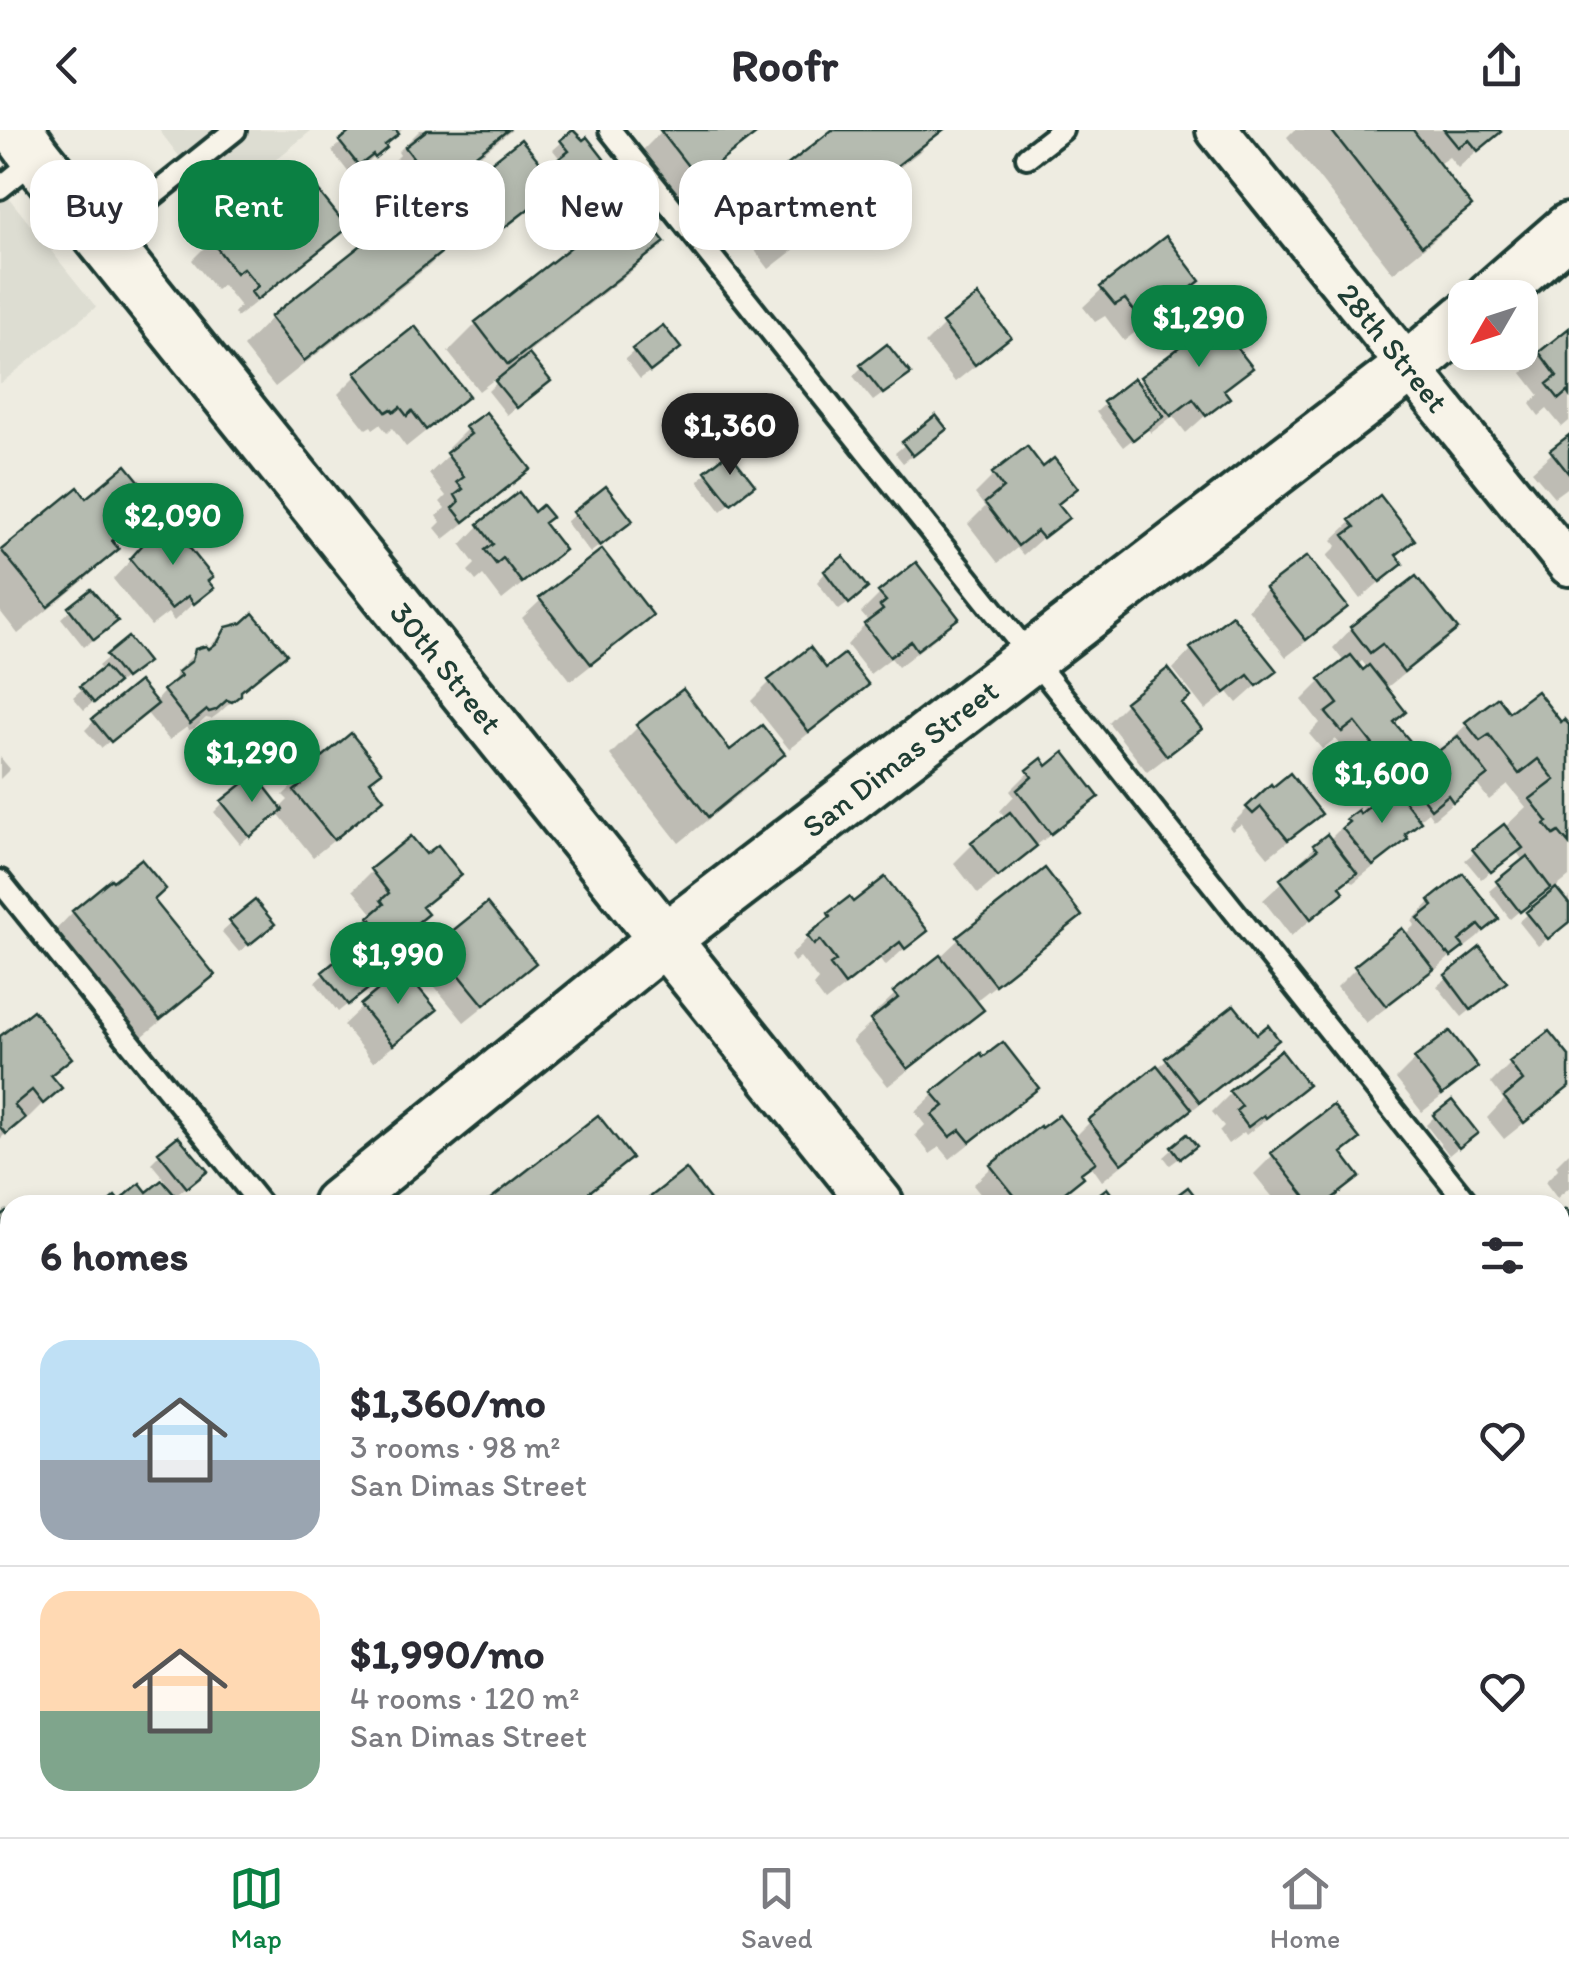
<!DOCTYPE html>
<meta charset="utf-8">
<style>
:root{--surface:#fff;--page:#f7f7f7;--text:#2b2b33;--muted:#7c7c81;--line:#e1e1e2;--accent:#0b8043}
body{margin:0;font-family:Itim,sans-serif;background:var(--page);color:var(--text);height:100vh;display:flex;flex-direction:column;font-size:38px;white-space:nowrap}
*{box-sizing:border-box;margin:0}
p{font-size:32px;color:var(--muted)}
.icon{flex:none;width:55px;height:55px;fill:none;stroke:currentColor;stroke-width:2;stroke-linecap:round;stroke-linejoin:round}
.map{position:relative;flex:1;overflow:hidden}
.panel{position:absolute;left:0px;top:1065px;width:1570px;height:642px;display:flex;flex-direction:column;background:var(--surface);border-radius:30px 30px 0 0;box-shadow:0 5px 15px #0003}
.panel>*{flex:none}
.guide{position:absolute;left:30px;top:30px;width:1000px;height:90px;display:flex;gap:20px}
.needle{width:65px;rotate:231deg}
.fabs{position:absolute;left:1448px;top:150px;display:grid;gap:20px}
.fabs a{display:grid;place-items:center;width:90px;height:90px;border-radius:20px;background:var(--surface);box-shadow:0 5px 15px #0003;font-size:50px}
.price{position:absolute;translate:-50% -85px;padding:0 22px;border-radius:35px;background:var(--accent);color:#fff;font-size:32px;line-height:65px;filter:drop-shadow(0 2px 5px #0008)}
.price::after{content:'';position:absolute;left:50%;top:60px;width:30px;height:22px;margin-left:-15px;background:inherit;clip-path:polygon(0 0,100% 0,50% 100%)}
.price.current{background:#222;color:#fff}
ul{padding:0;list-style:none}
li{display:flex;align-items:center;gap:30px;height:250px;padding:0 40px}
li+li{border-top:2px solid var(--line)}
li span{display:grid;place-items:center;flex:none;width:280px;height:200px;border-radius:30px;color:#555}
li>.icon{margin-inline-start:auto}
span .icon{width:120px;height:120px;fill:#fffc;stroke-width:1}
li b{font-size:42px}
h2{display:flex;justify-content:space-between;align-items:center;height:120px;padding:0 40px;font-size:42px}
.chip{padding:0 35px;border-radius:30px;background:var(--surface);box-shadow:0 5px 15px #0003;font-size:35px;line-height:90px}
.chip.current{background:var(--accent);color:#fff}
header{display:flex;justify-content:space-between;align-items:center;height:130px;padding:0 40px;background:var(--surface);font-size:45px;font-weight:700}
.tabs{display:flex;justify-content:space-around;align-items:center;height:140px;border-top:2px solid var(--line);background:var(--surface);font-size:28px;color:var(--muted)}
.tabs a{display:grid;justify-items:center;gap:5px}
.tabs .current{color:var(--accent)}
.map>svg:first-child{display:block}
.built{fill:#ddddd2}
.shadow{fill:#0003;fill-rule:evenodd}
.building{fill:#b5bbb0;stroke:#1f3d34;stroke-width:2.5}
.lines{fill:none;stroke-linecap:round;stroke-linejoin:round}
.service-casing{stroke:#1f3d34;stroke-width:28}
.minor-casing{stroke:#1f3d34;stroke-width:48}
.tertiary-casing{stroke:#1f3d34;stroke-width:58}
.service{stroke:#f7f3e8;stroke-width:20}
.minor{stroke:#f7f3e8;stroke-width:40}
.tertiary{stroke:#f7f3e8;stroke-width:50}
.labels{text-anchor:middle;stroke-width:8;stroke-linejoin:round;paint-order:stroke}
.street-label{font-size:32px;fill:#1f3d34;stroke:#f7f3e8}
</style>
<header><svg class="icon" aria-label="back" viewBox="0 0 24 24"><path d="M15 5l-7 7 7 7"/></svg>Roofr<svg class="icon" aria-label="share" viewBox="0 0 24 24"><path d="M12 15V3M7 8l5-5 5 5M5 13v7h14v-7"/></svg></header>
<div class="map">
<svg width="1569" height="1707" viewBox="0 0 1569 1707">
<rect width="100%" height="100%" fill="#eeece1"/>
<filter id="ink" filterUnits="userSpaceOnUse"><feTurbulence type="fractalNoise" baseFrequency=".01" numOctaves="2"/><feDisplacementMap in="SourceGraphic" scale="20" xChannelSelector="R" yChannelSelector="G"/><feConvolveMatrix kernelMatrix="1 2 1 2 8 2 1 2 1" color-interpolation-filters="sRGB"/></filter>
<g filter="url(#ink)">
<path class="built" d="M159,0H312L218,77Z
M0,57L96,177L0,254Z"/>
<path class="shadow" d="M356,0H402L382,16L375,27L365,35L363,31L349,43L332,21Z
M420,0H512L441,56L453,70L471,51L546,44L561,30L553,20L562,12L592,37L563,60L551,44L536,59L542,66L523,85L485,114L474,101L470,103L463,95L454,104L457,108L429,136L275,257L243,217L271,188L439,60L434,53L402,78L378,47L400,25L398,22Z
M663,0H759L746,13L678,66L643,20Z
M836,0H941L918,23L769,139L731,89L759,61Z
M1294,0H1496L1498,2L1458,38L1449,27L1437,35L1469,76L1441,104L1393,143L1287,7Z
M294,46L345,98L326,117L237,187L234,183L240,176L223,155L216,160L192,130L211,111L242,87L250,97L256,92L250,85L268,66Z
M631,73L662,112L633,140L526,224L548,251L507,285L488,261L502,248L500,245L479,261L448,222L476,194Z
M1196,150L1178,169L1124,211L1105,186L1095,192L1083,177L1102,159Z
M944,195L1007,207L989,225L955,252L925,214Z
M415,200L466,266L447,284L406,317L392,298L387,303L380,294L373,299L371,296L366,299L338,264L357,245Z
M1569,202V291L1562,297L1547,279L1539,286L1530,274L1539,265L1522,243L1541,224Z
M1228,210L1249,237L1222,263L1226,267L1186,303L1173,286L1151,303L1147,298L1123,317L1096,282L1105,274L1142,249Z
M634,221L669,227L640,249L625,229Z
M862,237L899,252L873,271L853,246Z
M936,289L935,308L903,333L895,323Z
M467,299L528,339L509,358L444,409L435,398L441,392L437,386L445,378L440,372L446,366L429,344L452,322L448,318Z
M1569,308V356L1554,367L1532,341Z
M1043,340L1074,358L1057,376L1065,388L1023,425L1017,418L998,433L968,394L985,377L975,364L994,345Z
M707,342L743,363L721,381L698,351Z
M78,361L86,371L155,373L111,414L116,419L88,447L18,504L0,481V424Z
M575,384L621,399L590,423L566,392Z
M1351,392L1412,410L1395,427L1400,434L1360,469L1327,426L1337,416L1332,410Z
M479,396L561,419L542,438L502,470L483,445L476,451L468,441L475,434L461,415Z
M147,413L205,451L210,458L174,491L168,483L151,496L113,449Z
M1307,429L1345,477L1326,496L1286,527L1248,479L1266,460Z
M825,443L856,467L839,480L817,452Z
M1415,449L1455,499L1436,518L1385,559L1392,593L1406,611L1365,647L1335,609L1322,619L1309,604L1320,593L1302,570L1321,551L1345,533L1333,518L1351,499ZM1362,531L1368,539L1363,543L1356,536Z
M91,462L106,500L84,517L61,488Z
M880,464L956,488L937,507L898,537L891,528L870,544L847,515L868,491L861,483Z
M541,470L650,485L631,504L571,551L522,488Z
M1232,489L1273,541L1237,573L1228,562L1205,580L1173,539L1191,520Z
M227,499L284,524L218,584L211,589L206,588L195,598L189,600L187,597L169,610L146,582L101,618L85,600L94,591L154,573L175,549L177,541L197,521L208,518Z
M127,511L135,540L115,556L114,554L84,580L73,567L103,541L98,536Z
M826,542L866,555L847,573L789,619L751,571L770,552Z
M1497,570L1508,585L1560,595L1569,599V747L1554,759L1550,755L1510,789L1489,761L1524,732L1516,721L1481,749L1465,730L1504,698L1526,677L1508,655L1489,670L1476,653L1433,689L1428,682L1417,691L1403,706L1405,708L1386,727L1353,753L1348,748L1338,758L1341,762L1322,781L1291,806L1263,770L1298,738L1296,735L1315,717L1328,711L1348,691L1359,687L1414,637L1418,641L1467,594Z
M1126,574L1180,575L1198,598L1180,617L1147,642L1108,592Z
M638,597L730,623L782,624L754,652L679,713L610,625Z
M351,607L368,652L381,669L362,688L313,727L277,682L240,714L214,682L223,673L279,679L288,670L283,665L302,647Z
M0,627L10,639L0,649Z
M1047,639L1096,666L1077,685L1030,720L978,764L954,733L973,714L1006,688L1000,681L1014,666L1010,661L1029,642Z
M1273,660L1318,684L1300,702L1268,727L1241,694L1232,701L1229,697L1248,678Z
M411,709L426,728L459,745L421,779L425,784L406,802L367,834L370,856L338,882L315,852L358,815L352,807L366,793L364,791L372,783L353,760L372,741Z
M1463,747L1496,789L1477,808L1464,818L1462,816L1431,844L1429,841L1412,858L1366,893L1337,857L1356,838L1404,805L1415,795L1412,791L1430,772Z
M1569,767V795L1567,793L1538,816L1519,792L1528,784L1564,772Z
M255,773L263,803L239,822L222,802Z
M487,776L532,833L514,852L464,892L418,836L437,817Z
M73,782L211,845L183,873L131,916L45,811Z
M830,785L924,801L885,836L880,829L825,872L813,856L818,850L800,827L794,832L790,826Z
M1079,786L1060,805L974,872L981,880L962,898L888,956L852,911L879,886L876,882L895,864L939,828L959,809Z
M1480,821L1495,860L1462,887L1437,856Z
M362,877L434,880L415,899L373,932L343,895Z
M1449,904L1475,937L1456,955L1422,982L1396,949L1415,930Z
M1548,904L1569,930V957L1504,1009L1487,988L1504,970L1491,953L1510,934Z
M1256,908L1275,910L1257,929L1102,1051L1090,1034L1079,1045L1081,1047L1050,1075H989L973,1055L992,1037L1074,1008L1090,992L1167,930Z
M0,909L69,928L49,947L58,958L30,986L13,1000L12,998L0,1009Z
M1304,955L1286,973L1246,1005L1244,1002L1228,1014L1219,1001L1224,996L1212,982L1231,963Z
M1036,958L1017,976L950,1029L940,1017L930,1024L915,1005L925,995L915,982L934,964Z
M1434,987L1466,1011L1449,1025L1426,995Z
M597,988L629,1028L610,1047L574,1075H487Z
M1357,1009L1340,1025L1357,1046L1325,1075H1279L1254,1044L1273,1025Z
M1173,1019L1185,1024L1170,1035L1164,1027Z
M1569,1022V1058L1557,1068L1545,1052L1558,1039L1556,1035Z
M160,1024L195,1050L173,1068L179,1075H109L115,1070L118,1074L147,1065L165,1050L151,1033Z
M10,1155V1174L1,1164Z
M1560,1238L1569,1249L1560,1258Z
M1569,1288V1377L1560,1385V1295Z
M236,1698H276L263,1707H243Z
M526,1698H590L578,1707H517Z
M889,1698H912L900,1707H897Z
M1111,1698L1119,1707H1098Z
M632,1699L639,1707H621Z"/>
<path class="building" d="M352,0H396L399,4L385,15L387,18L375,28L373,25L359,36L339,11Z
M427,0H508L467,32L463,27L432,52L405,17Z
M573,0L583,10L587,7L604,29L573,53L556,31L569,21L560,10Z
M660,0H761L698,49Z
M832,0H943L799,112L757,59Z
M1331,0H1413L1472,76L1422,116Z
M1444,0H1499L1501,2L1478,21L1469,10L1458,17Z
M521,9L552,47L538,58L545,66L505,97L494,84L490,86L476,69L481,65L469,50Z
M294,43L302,52L308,48L348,98L257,170L251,162L258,156L243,138L236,143L210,109L243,83L250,94L275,74L267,64Z
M443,54L472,90L456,102L460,108L304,231L270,187L426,64L428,66Z
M631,70L665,112L508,235L475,192Z
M1166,106L1200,151L1144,194L1125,169L1115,175L1100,157Z
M978,165L1011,207L975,235L942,193Z
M1223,185L1237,205L1231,210L1253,238L1224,260L1230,268L1206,286L1193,269L1171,286L1140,247Z
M663,195L681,218L650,242L632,219Z
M415,196L469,266L426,300L412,281L407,286L400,277L394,282L391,279L386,282L355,243Z
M1569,198V265L1567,262L1559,269L1547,254L1557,246L1539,222Z
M887,214L911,244L883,264L860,235Z
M529,224L551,251L517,278L495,251Z
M1134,248L1164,286L1133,310L1103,272Z
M486,282L531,339L464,392L453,378L459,372L455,365L463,359L457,352L464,347L446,323L471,304L465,297Z
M936,285L947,299L913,326L902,312Z
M1569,305V344L1550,320Z
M1027,316L1043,337L1054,328L1078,358L1058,374L1069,388L1043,408L1037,401L1018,416L985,373L1003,358L992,343Z
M729,322L755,355L731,374L705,341Z
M126,335L158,374L112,411L119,419L48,477L1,420L78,357L86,368Z
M606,356L633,391L600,416L573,382Z
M519,362L534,382L542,375L552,387L544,393L565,420L522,453L503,428L496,434L485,420L493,414L478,394Z
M1380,365L1415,410L1396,425L1403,434L1380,452L1344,405L1355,397L1349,390Z
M172,396L213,447L208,451L214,458L194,474L188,466L171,479L130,429L146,411Z
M602,419L653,485L591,534L539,468Z
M843,426L868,458L849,474L824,441Z
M1307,426L1348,477L1306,510L1265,458Z
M916,432L959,488L917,520L911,511L890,527L864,494L883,480L880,476L886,471L878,462Z
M1416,446L1458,499L1404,542L1382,514L1370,523L1350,497Z
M91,459L118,491L94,510L68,477Z
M253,483L287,524L241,561V565L232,572L227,570L216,580L209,582L207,580L190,594L163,560L181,546L178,542L192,531L195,519L206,516L209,519L218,512L226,497L242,493Z
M1232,485L1277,541L1257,556L1248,545L1225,563L1190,518Z
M128,507L148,532L125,549L106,525Z
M810,517L826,538L844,524L869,555L809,602L768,550Z
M1351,525L1363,540L1369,535L1406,582L1394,592L1410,611L1385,630L1355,592L1342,602L1326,583L1338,574L1319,549Z
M104,537L118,553L94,573L80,556Z
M1168,538L1191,567L1182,574L1202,599L1167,626L1125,572Z
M139,551L158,574L111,612L92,589Z
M683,559L730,620L762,595L785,624L708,687L636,595Z
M1537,561L1561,592L1564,589L1569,595V714L1559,702L1554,705L1545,694L1548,692L1530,669L1555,650L1538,629L1519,644L1489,605L1480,611L1465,592L1498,567L1509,582Z
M351,603L382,642L370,651L384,669L334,710L294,661L306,651L301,645Z
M1458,606L1488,645L1453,672L1448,665L1431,679L1403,643L1415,633L1418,637Z
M1064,622L1099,667L1051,704L1017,660L1032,647L1027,640L1042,628L1047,636Z
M1290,643L1322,684L1288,710L1261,677L1253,684L1246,677L1271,654L1273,657Z
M255,644L283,680L250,707L221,671Z
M1391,654L1421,692L1405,704L1408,709L1373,736L1342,698L1349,692L1346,689L1358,680L1360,684L1381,667L1378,664Z
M1010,682L1037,716L998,747L971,712Z
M1504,694L1523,718L1491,742L1472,719Z
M1327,704L1357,743L1340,756L1344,762L1311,789L1280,749L1317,720L1313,715Z
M411,706L426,724L438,715L462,745L422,777L428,784L391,814L369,787L384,774L381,770L389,763L370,739Z
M1527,726L1551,758L1520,782L1496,751Z
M141,729L166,759L154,770L215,845L160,890L72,781L111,749L113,751Z
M1045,738L1082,786L995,855L957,807Z
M1463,743L1499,789L1484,801L1479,795L1459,811L1464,817L1451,827L1448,823L1447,824L1418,788L1433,776L1429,770Z
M885,747L928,801L905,819L900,812L845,855L830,835L836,831L820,810L814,815L807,806L830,787L828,783L849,767L853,772Z
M1556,758L1569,774V792L1548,809L1526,782Z
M255,770L275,794L249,815L229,791Z
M487,773L536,833L484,875L435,815Z
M1402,798L1434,839L1386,876L1354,836Z
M355,815L382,848L348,875L322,842Z
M1480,817L1507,852L1471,880L1445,845Z
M940,825L984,880L908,939L870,890L898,868L893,862Z
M403,839L437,880L393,915L360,875Z
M1234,875L1257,904L1268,895L1279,910L1200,972L1165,928Z
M33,880L72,928L51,945L62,958L43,974L32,960L14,975L25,988L6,1004L0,997V906Z
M1450,901L1478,937L1442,965L1414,928Z
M1549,901L1569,926V957L1524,993L1504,967L1523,951L1509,932Z
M1003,912L1039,958L970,1012L960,1000L950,1007L932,985L944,976L932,962L981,923L983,927Z
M1281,920L1308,955L1266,988L1264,985L1248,997L1236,981L1242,976L1229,961Z
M1157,935L1192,979L1122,1034L1088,990Z
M1452,970L1478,1003L1459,1018L1433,985Z
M1333,975L1360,1009L1342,1023L1360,1047L1324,1075H1312L1271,1023Z
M598,985L632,1028L573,1075L484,1074Z
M1059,985L1096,1032L1081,1043L1084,1047L1049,1075H1022L990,1035L1040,996L1041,998Z
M1187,1004L1197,1016L1180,1029L1171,1017Z
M178,1006L208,1041L187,1058L158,1022Z
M686,1039L714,1075H640Z
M162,1050L183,1075L106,1074L115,1066L119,1071L140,1053L147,1062Z
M1188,1057L1202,1075H1164Z
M1107,1058L1120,1075H1095L1091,1070Z
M1566,1079L1569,1083V1126L1560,1133V1083Z
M6,1081L10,1086V1143L5,1147L0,1141V1086Z
M0,1177L10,1189V1216L0,1224Z
M1569,1285V1354L1560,1342V1292Z
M1560,1660L1569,1671V1707H1497L1493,1702L1498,1698H1560Z
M10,1691V1698H32L40,1707H0V1699Z
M328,1698H401L409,1707H316Z
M543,1698H589L577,1707H550Z
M1040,1698H1087L1075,1707H1040L1035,1701Z"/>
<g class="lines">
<g class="service-casing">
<path id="service" d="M610,0L1469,1075
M1027,27L1062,0
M0,58L37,28
M101,107L235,0
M0,751L261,1075
M1560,1188L1569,1199
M756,1698L764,1707"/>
</g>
<g class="minor-casing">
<g id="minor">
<path id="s1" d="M1217,0L1569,435"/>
<path d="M0,1493L10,1506"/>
<path d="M164,1698L171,1707"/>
</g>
</g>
<g class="tertiary-casing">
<g id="tertiary">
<path id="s2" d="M17,0L37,28L878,1075"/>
<path d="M1490,168L1569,99"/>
<path id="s3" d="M338,1075L665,809L1408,238L1465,189"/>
<path d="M0,1349L10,1341"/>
<path d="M1560,1516L1569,1509"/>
<path d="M1377,1698L1384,1707"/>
<path d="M1324,1707L1336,1698"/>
</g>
</g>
<use href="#service" class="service"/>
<use href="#minor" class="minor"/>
<use href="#tertiary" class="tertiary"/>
</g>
</g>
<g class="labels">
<g class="street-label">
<text dy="11" stroke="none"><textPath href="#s1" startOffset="280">28th Street</textPath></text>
<text dy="11" stroke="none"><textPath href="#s2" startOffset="688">30th Street</textPath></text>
<text dy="11" stroke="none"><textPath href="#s3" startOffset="718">San Dimas Street</textPath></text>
</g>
</g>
</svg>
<div class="fabs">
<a><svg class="needle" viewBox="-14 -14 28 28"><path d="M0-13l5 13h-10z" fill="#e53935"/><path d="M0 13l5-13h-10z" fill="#7c7c81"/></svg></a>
</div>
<b class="price" style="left:1199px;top:240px">$1,290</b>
<b class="price current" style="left:730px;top:348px">$1,360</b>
<b class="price" style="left:173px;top:438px">$2,090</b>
<b class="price" style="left:252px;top:675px">$1,290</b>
<b class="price" style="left:1382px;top:696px">$1,600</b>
<b class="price" style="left:398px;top:877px">$1,990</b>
<div class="guide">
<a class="chip">Buy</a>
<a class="chip current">Rent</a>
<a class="chip">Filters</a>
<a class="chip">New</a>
<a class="chip">Apartment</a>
</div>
<section class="panel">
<h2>6 homes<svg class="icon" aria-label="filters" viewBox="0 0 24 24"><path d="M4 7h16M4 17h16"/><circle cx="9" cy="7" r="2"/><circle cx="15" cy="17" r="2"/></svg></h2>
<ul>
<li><span style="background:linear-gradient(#bfe0f5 60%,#9aa5b1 0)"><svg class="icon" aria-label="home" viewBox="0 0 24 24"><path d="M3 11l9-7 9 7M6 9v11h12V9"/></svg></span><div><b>$1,360/mo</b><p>3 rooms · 98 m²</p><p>San Dimas Street</p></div><svg class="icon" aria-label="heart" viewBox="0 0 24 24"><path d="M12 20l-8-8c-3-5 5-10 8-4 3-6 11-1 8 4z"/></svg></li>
<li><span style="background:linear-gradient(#ffd9b3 60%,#7fa58c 0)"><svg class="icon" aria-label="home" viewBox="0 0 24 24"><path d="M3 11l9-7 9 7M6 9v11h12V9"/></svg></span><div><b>$1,990/mo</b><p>4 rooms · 120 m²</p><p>San Dimas Street</p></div><svg class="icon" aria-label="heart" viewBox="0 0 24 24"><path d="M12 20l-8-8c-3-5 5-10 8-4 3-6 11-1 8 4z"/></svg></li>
</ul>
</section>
</div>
<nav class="tabs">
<a class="current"><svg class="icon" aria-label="map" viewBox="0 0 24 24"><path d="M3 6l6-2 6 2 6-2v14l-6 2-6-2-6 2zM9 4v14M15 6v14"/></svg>Map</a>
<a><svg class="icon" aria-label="saved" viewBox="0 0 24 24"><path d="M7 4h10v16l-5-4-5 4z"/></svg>Saved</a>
<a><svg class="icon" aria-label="home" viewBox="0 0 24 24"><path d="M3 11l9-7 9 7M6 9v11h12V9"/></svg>Home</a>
</nav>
